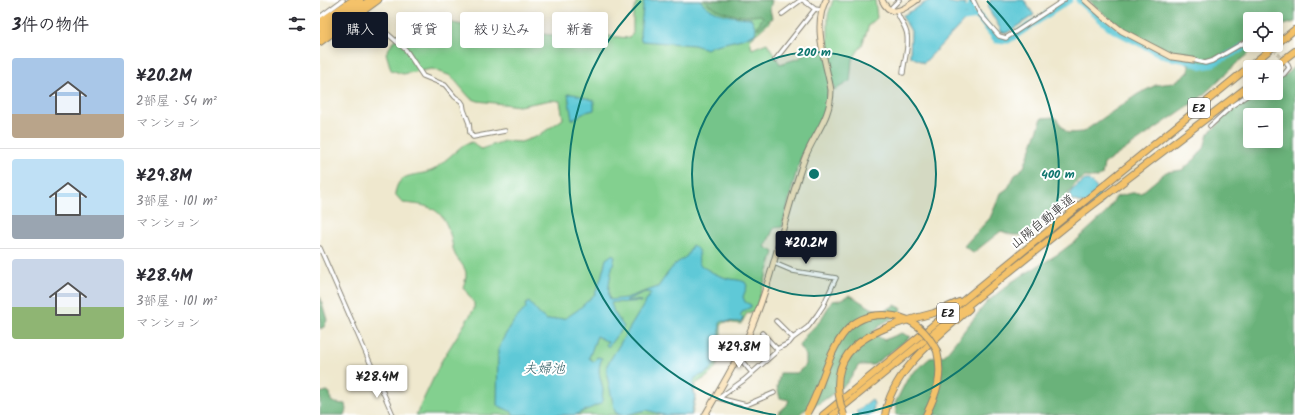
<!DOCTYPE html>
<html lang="ja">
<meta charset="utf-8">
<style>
:root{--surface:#fff;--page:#f2f2f3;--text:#2b2b33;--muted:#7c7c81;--line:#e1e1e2;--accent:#111827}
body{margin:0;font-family:Kalam,"Klee One",sans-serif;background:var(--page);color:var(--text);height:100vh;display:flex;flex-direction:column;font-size:15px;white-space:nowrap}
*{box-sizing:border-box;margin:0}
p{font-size:13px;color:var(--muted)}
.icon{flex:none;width:22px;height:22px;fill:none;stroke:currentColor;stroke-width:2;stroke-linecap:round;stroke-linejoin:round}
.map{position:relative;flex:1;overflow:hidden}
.drawer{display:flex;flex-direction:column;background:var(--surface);width:320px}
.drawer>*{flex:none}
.top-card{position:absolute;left:12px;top:12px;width:380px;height:36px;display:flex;gap:8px}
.tools{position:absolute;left:923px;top:12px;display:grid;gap:8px}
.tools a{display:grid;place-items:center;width:40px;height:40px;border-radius:4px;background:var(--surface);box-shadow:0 2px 10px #0003;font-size:20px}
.price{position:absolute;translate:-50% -34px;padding:0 9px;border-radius:4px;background:#fff;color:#222;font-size:13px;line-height:26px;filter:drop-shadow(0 1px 2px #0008)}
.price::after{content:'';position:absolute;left:50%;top:24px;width:12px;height:9px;margin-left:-6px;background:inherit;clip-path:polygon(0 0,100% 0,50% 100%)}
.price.current{background:var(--accent);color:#fff}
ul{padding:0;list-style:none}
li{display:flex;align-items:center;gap:12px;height:100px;padding:0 12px}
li+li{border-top:1px solid var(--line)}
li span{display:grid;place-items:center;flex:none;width:112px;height:80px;border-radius:4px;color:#555}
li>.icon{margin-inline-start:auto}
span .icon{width:48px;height:48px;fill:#fffc;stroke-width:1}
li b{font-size:17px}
h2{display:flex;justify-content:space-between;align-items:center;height:48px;padding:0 12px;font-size:17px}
.chip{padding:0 14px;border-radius:4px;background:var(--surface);box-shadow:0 2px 10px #0003;font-size:14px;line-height:36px}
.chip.current{background:var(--accent);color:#fff}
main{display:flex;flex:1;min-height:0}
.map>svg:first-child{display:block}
.green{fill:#83d08f;stroke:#507656}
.forest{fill:#6ab27a;stroke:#43674b;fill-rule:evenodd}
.water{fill:#5ec9d7;stroke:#3d727a}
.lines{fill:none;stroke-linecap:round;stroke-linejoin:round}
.stream{stroke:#5ec9d7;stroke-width:1}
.river{stroke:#5ec9d7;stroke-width:7}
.street-tunnel{stroke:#cfc9b3;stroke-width:3.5;stroke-dasharray:3.5 2;stroke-linecap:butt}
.street-casing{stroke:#868275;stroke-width:5.5}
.secondary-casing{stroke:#868275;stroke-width:7}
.highway-casing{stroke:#868275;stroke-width:8}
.street{stroke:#fff;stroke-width:3.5}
.secondary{stroke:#fbe7c3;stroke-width:5}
.highway{stroke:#f4c26a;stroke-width:6}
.highway-bridge-casing{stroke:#868275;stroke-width:8;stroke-linecap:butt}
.highway-bridge{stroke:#f4c26a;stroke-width:6}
.ring{fill:none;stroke:#0f766e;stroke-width:2}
.labels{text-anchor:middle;stroke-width:4;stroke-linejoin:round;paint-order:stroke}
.shield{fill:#fff;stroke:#606060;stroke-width:1}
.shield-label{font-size:12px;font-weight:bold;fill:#1c1c1c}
.street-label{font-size:13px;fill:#1c1c1c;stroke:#fff}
.water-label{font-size:14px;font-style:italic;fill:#366167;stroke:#fff}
.centre{fill:#0f766e;stroke:#fff;stroke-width:2}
.ring-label{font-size:12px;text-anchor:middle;font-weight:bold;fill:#0f766e;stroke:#fff;stroke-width:4;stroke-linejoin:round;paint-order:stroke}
</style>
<main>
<section class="drawer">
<h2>3件の物件<svg class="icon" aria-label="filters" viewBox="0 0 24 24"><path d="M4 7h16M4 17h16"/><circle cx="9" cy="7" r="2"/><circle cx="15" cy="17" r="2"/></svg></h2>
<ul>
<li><span style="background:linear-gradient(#a9c7e8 70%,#b9a48a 0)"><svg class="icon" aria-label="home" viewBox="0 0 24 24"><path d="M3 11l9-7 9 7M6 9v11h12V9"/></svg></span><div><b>¥20.2M</b><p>2部屋 · 54 m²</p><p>マンション</p></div></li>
<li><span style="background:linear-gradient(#bfe0f5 70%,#9aa5b1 0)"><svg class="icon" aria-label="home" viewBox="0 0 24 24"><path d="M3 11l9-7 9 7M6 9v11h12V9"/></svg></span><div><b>¥29.8M</b><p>3部屋 · 101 m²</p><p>マンション</p></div></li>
<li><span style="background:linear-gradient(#c9d6e8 60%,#8fb573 0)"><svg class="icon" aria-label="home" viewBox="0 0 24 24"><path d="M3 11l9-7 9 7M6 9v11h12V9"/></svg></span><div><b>¥28.4M</b><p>3部屋 · 101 m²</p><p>マンション</p></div></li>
</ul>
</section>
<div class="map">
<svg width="975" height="415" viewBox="0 0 975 415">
<rect width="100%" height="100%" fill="#fff"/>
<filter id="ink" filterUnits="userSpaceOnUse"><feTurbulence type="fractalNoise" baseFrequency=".025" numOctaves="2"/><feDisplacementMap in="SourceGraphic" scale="8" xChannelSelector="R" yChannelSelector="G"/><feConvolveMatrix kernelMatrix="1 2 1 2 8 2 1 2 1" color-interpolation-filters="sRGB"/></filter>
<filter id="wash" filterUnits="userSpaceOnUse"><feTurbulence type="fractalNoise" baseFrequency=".012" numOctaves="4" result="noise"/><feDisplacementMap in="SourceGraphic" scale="16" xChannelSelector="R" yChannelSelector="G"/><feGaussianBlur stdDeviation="0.9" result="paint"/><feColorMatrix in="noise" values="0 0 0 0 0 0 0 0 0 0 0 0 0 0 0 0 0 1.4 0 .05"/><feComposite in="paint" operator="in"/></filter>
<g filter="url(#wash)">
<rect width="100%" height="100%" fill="#efe8ce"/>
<path class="green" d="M317,0H450L446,11L450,22L430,39L432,49L447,43L460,64L480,58L487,51L500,53L508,51V15L513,0H555L557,18L549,25L542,45L532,60L530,81L515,90L512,81L508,87L507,107L482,155L477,169L462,227L454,228L445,247L454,252L435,311L427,313L421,324L404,322L401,326C401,346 405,361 388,376C384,379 379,381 375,385L374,394L376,396L372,415H96L122,360L154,309V303L143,287C144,284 146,279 146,276C147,266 136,260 134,252C132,246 132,239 130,234C122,207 108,205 83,203L75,194C78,169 100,178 115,169L142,146L152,142L161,149L184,141L201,142L218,136L243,119L240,101L231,100L199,106L158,101L150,98L131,76L112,69L83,74L71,70L66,53L78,34L98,23L116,20L154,27L242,36L269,34L308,38L313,33V13Z"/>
<path class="forest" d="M384,0H452L450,9L452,18L438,29L437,27L443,17L440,15C422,18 397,14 384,0Z
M768,0H975V22L964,25L956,31V19H930V45H939L918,62L881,97L784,164L782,175L777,178L765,177L756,183L748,194L749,203L741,211L732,214L709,235H692L681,231L653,253L644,246L670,218L681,193L688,188L695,175L704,167L722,118L735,117L747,133L763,132L818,94L836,85L853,83L869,72V65L798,26Z
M975,66V415H576L575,403L589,376L610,358L624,356L667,302L693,281L738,254L758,239L787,212L796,197L811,193H821L846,172L862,170L875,159L884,148L888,134L899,124L903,117L937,93H956V81L964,76ZM930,115H956V141H930Z
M530,295C537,299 555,312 561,311C565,311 571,307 575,305L581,308L579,314L562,324L552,333L564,340L582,333L591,337L553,365H539L526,384L500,403L483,411L479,415H456L467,405L469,400L460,398L457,387L460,373H477L486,365V356L479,346L486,335L500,321L512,301L520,300Z
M0,296L7,320L4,327L0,329Z
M7,391L10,393L11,401L15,403L25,404L26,410L24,415H0V393Z"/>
<path class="water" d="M324,0H380C392,15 413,17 431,18L436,29L435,34L422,39L392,46L387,49L374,45L321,41L320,33Z
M619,0L637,4H645L647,14L644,15V21L604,63L590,56L591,31L582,16L608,1Z
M670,0H704L714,15L687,33L681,32V30L668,8Z
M248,94C257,93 265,99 274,100V110L266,112L252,120Z
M765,180H769L776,187L783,199L781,205L774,207L752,200L750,194L752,190Z
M372,245C383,252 377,254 379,264C387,270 396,275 406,278C412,280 419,279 425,282L427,286L423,297L425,302L431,305V307L423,311L420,316L423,317L421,322L403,321L400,323C399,339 402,364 386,373C383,375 378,376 375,378C373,383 372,392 375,396L371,415H343L327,410L305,415H300L295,412L287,376V365L331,293L325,292L306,300V301L313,300L321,301V302C315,301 313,302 308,302C301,303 297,301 291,303L294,312L304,327L297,335L288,347L286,345L288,342L277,336L269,358L274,362L277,357L282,358C276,373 281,376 283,390C283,394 282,399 282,403L255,415H194L192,412L177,405L178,350L184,337L194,321L206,308L205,305L209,302L220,315L227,320L246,318L259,309L275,294L281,278L286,259L293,254L295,257C292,267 286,291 290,300L306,298L338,287L347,274L354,265L367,256Z
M552,399L554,404L553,413L550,415H539L536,412Z"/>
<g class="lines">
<path class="stream" d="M532,413L534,415"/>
<path class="river" d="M759,0L785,23L794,30L845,56L867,60L882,66L889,65L921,49L922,47
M646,10L651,11V3
M644,18L658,16L677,40H688L749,0"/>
</g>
</g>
<g filter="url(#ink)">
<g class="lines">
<path class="street-tunnel" d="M951,45L964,61"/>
<g class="street-casing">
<path id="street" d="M483,0L495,9
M653,0L660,14L679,36L686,38L744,0
M571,10L572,7L579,0
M577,11C579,20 586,26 587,35C589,48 584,60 583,73
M43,12L86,50L103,76L125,85L135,97L141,101L143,104L144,110L149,123L150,133L153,137L185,131
M462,14L481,0
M0,17L23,0
M455,60L495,9L501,10
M873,60L885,63L892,61L930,39
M956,79L964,74L969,68L967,63
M890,126L913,105L931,93
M0,248L73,415
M456,321L473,338
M442,333L457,349
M418,356L432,373
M398,398L426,405L454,393
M399,398L424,380L456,352L457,349L469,343L473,338L488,327L497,315L503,306L516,278L473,271L454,263"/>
</g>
<g class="secondary-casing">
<path id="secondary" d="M562,0C571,20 585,8 597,0
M765,0L784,17L802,31L852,57L873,60
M385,415C401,387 419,359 431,329C454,274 464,216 484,160C493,135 511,119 511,90C506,62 492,26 506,0"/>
</g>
<g class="highway-casing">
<path id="highway" d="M0,22L33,0
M0,28L40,0
M0,35L50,0
M0,42L58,0
M954,67L975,51
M599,317L614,313L639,302
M503,415L974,30
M513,415L621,327L765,211L930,85
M565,415C572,370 617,338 649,309
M606,415C617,393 623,376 617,351"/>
</g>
<use href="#street" class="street"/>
<use href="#secondary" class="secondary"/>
<use href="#highway" class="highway"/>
<g class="highway-bridge-casing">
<path id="highway-bridge" d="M487,413C510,375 511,306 574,316C595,319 608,333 617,351
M524,415C501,351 548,331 599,317"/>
</g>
<use href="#highway-bridge" class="highway-bridge"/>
</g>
</g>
<circle cx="494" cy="174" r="122" fill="#0f766e" fill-opacity=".12"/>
<g class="ring">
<circle cx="494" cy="174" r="122"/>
<path d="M456 415A244 244 0 0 1 321 1M667 1A244 244 0 0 1 532 415"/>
</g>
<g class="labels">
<g class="shield">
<rect x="868" y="98" width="22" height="20" rx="3"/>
<rect x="617" y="303" width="22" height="20" rx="3"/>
</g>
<g class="shield-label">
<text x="879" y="112">E2</text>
<text x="628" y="317">E2</text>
</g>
<g class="street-label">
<text transform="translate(722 221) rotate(-39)" y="5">山陽自動車道</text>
</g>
<g class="water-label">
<text x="224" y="373">夫婦池</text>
</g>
</g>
<circle cx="494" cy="174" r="6" class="centre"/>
<g class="ring-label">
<text x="494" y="56">200 m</text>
<text x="738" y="178">400 m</text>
</g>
</svg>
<div class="tools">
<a><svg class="icon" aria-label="locate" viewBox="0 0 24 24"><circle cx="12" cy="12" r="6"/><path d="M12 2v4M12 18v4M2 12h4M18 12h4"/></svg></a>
<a>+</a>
<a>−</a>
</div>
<b class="price current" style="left:486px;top:265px">¥20.2M</b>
<b class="price" style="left:419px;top:369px">¥29.8M</b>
<b class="price" style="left:57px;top:399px">¥28.4M</b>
<div class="top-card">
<a class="chip current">購入</a>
<a class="chip">賃貸</a>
<a class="chip">絞り込み</a>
<a class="chip">新着</a>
</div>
</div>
</main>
